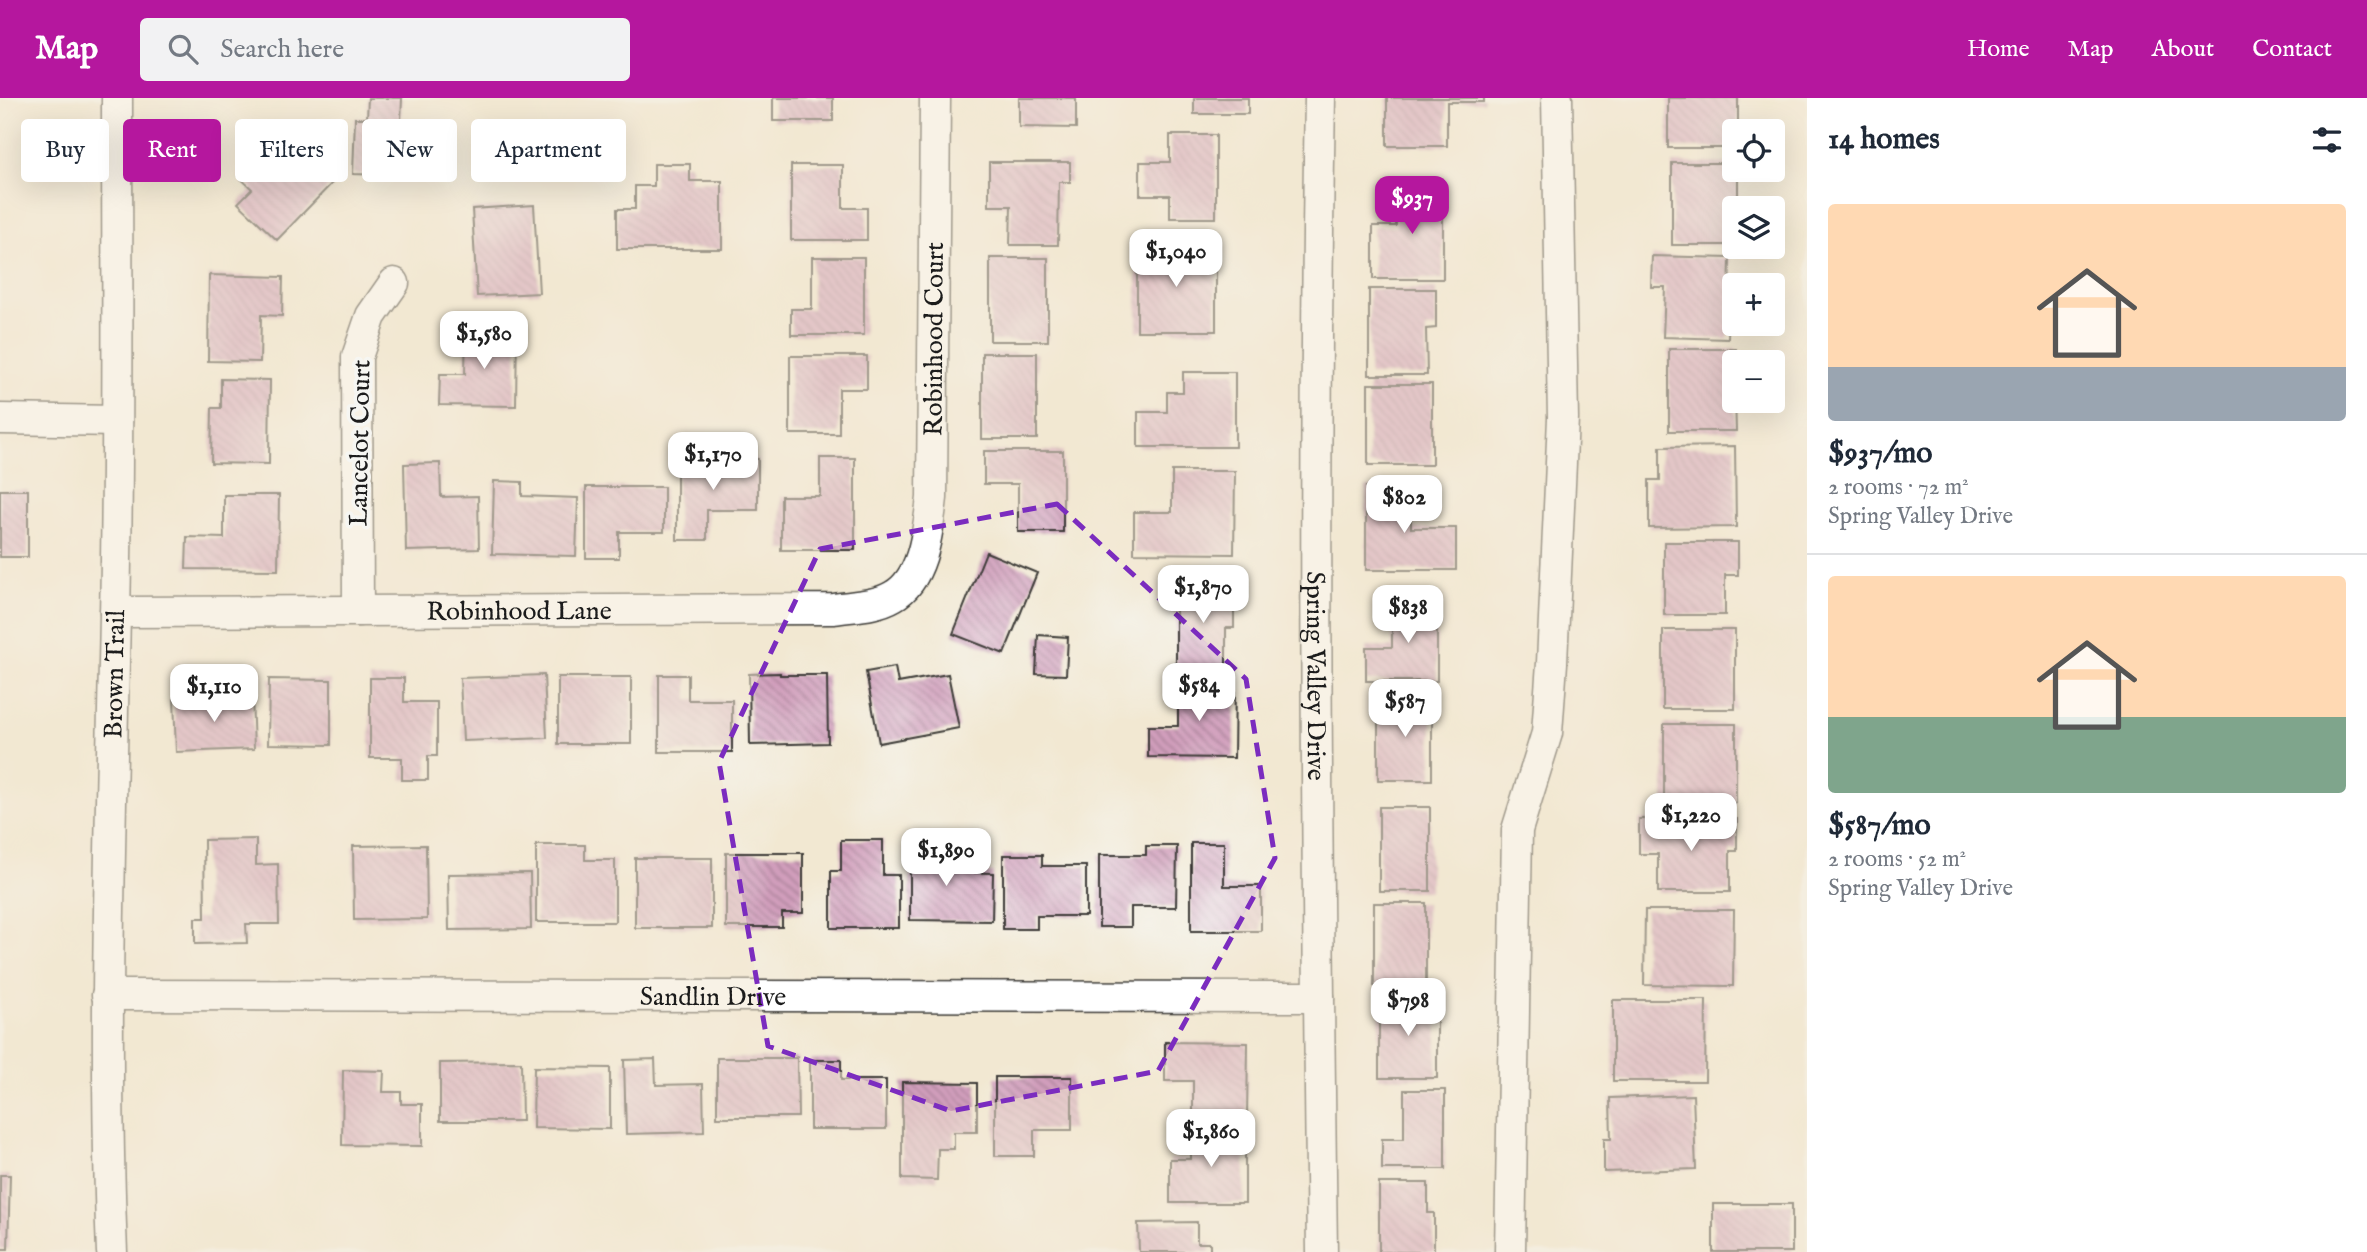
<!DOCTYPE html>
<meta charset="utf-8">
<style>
:root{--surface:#fff;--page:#f2f2f3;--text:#1f2937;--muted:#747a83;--line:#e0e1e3;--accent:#b5179e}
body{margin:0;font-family:"IM FELL English",serif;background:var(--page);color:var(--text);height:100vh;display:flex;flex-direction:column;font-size:26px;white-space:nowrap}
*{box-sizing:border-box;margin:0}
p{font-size:23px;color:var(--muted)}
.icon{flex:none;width:38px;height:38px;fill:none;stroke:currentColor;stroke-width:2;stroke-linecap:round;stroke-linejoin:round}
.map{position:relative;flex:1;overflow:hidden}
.drawer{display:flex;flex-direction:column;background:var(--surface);width:560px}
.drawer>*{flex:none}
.top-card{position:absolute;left:21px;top:21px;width:665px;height:63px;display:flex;gap:14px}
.fabs{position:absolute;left:1722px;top:21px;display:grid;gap:14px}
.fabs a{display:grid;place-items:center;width:63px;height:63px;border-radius:7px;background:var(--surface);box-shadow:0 7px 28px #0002;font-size:35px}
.price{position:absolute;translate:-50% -60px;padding:0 16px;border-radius:14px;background:#fff;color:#222;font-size:23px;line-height:46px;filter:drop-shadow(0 2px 4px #0008)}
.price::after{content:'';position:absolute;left:50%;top:42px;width:21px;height:16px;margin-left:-10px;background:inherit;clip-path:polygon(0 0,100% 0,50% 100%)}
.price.active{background:var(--accent);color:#fff}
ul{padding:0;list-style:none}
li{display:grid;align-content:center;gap:14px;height:371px;padding:0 21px}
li+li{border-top:2px solid var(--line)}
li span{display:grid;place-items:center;height:217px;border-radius:7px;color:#555}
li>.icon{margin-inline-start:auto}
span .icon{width:126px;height:126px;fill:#fffc;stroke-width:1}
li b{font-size:30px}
h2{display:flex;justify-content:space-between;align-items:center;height:84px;padding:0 21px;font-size:30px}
.chip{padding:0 24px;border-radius:7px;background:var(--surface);box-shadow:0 7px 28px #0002;font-size:24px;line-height:63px}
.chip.active{background:var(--accent);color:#fff}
header{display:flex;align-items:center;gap:42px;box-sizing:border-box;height:98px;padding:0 35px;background:var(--accent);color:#fff}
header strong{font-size:33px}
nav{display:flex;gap:38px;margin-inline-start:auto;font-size:24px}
.search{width:490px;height:63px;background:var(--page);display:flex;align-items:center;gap:18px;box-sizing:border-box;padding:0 24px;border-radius:7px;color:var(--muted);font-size:26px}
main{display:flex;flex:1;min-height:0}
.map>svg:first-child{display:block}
.building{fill:url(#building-back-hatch)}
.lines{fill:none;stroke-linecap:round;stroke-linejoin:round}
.minor-casing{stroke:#3c3b37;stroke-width:33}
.minor{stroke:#fff;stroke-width:30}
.marked{fill:none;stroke:#7b2cbf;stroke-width:5;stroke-dasharray:14 9;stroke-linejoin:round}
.labels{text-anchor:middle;stroke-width:7;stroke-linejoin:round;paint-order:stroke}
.street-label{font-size:26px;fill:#1c1c1c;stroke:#f6f6f2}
</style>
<header>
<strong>Map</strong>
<div class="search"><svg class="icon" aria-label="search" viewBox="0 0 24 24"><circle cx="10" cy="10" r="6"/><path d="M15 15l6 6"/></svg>Search here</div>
<nav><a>Home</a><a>Map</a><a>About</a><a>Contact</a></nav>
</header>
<main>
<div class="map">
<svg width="1807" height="1154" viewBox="0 0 1807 1154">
<defs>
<pattern id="building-back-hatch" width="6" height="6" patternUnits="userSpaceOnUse" patternTransform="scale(1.75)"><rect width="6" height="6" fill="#d19ebc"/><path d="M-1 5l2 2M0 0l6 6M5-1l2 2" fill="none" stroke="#a98098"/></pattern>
</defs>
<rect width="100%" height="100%" fill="#f6f6f2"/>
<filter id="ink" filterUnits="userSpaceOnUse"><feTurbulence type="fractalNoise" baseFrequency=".0143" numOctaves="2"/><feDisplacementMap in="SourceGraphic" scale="14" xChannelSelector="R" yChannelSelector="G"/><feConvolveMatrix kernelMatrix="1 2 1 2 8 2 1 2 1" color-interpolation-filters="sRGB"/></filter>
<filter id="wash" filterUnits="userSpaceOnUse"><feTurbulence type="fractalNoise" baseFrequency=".00686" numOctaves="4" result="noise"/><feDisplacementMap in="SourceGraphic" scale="28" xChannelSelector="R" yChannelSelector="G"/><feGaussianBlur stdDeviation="1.57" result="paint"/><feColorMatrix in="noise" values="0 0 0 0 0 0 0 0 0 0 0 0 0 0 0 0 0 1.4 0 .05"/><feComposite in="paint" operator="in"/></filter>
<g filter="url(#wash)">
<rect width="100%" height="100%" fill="#f2e8d2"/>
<g id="blocks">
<path class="building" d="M368,0H402L401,23L446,24L444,79L353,76L355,20H367Z
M773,0H833V23H773Z
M1019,0H1076V30L1019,29Z
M1194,0H1248V16H1194Z
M1387,0H1484V4H1447V48H1387Z
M1668,0H1738V33H1734V50H1668Z
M282,32L335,82L277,142L238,105L252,91L238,78Z
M1170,37H1216V120H1170V97H1140V64H1170Z
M989,64H1070V84H1059L1058,147H1010L1011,108H989Z
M1672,65H1734V72H1738V110H1734V147H1672Z
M654,66H690V83H722V151H617V111H635V88H654Z
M791,67H843V110H867V142H791Z
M1396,87H1443V181H1373V128H1396Z
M534,107L539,195L477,198L472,111Z
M1137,149H1216V233H1137Z
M1652,158L1730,160L1728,241L1663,239L1665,189H1651Z
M812,159H864V237H791V211H812Z
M990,160H1048V243H990Z
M209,177L283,179L282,218L261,217L260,264L208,263Z
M1369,191H1436V230L1426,231L1427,277H1369Z
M466,230H517L516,308L439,307L440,276H465Z
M1669,251H1736L1734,264L1736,333H1669Z
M982,255H1037V341H982Z
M790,258H867V291H839V336H790Z
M1183,274H1235V349H1138V314H1167V294H1183Z
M221,281L270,282L269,366L211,365L212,310H221Z
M1368,286H1432V367H1368Z
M1735,348L1736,429L1649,430V382H1660V349Z
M984,353H1063V434H1018V386H984Z
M820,360H855V452H781V398H820Z
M677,361H758V412H707V442H677Z
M440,365L441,399L478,398L479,451L406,453L404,366Z
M1172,373H1235L1234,456L1134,455V414H1172Z
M494,383L522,384V398L578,400L576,458L492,456Z
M586,389H664V434H619V460H586Z
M1366,389H1411V430H1456V472H1366Z
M0,392H28V459H0Z
M224,397H279L278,472L186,471L187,439L224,440Z
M1664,444H1738V477H1725V517H1664Z
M986,454L1037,475L1004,556L953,536Z
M1176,489H1234V530H1226V568H1176Z
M1392,501H1437V583H1366V549H1392Z
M1663,532H1735V611H1663Z
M1038,537L1068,539L1066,577L1036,576Z
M895,569L898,585L948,576L959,630L879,645L866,574Z
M780,575V577H827L828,645L750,647L749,576Z
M544,577L547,640L463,643L460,580Z
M659,577H688V602H732V654H659Z
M558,579H631V646H558Z
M370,580H404V604H437V658H428V682H402V660H370Z
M269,581L331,582V647L268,646Z
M1178,582L1235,583L1234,660L1148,659V628H1178Z
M252,597L254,651L176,654L174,600Z
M1378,600H1432V682H1378Z
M1664,626H1736V705H1664Z
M1379,709H1430V793H1379Z
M1639,721H1737V753H1730V794H1658V756H1639Z
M256,741V767L278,766L279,826H246L247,845L195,846V820H205L204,742Z
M841,742H883V777H899V830H831V773H841Z
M910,745L949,746L948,774L993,775L992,823L910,822Z
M1191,745H1224V788H1261V833H1191Z
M426,747L427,821L354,822L353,748Z
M536,747H585V762H615V824H536Z
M1146,748H1177L1176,809H1131V829H1099V757H1146Z
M726,755H803V815H782V829H726Z
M1003,757H1042V768H1086V818H1037V831H1003Z
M635,760H712V830H635Z
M530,775L531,831L449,832L448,776Z
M1374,805H1426V888H1374Z
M1645,812H1734L1733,888L1644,887Z
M1379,899H1437V980H1379Z
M1613,902H1706L1705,983H1613Z
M1165,944L1248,945L1247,1021L1193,1020V983H1165Z
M717,960H797L798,1019H717Z
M655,961L656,987L703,986L704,1034L626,1036L624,962Z
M810,962H841V982H886V1031H810Z
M521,964L522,1023H440V965Z
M534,969L610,970V1031L533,1030Z
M343,972L384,973L383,994H401V1006H422V1048L342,1047Z
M995,979H1072V1032H1034V1058H995Z
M902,984L977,985V1034H954V1051H938L937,1082L902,1081Z
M1404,992H1445V1071H1382V1041H1404Z
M1693,997L1696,1071L1604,1074V1041H1611L1610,1000Z
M1191,1031H1245V1105H1170V1061H1191Z
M0,1077H10L8,1151H0Z
M1379,1085H1428V1115H1434V1154H1379Z
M1713,1106H1792V1154H1713Z
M1197,1124V1145H1210V1154H1139L1138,1125Z"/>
</g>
</g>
<g filter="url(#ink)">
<use href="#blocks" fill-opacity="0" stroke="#3c3b37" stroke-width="2"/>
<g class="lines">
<g class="minor-casing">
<g id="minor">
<path id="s1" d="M1320,0C1313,385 1317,769 1322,1154"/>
<path d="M0,321L117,323"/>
<path d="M358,513L357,259L371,218L394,185"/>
<path id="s2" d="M115,514L834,511C853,508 876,508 893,498C924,481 928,431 932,400L935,0"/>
<path id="s3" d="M107,897L1319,899"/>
<path id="s4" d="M112,1154C103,941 111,729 115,516C119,344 117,172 117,0"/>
<path d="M1510,1154L1517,732L1547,635L1552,565L1563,320L1557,0"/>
</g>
</g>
<use href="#minor" class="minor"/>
</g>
</g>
<path d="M0 0H1807V1154H0ZM1057,406L1246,581L1275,760L1158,973L951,1013L768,948L719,664L820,451Z" fill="#f2e8d2" fill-opacity=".55" fill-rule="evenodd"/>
<path class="marked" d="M1057,406L1246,581L1275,760L1158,973L951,1013L768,948L719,664L820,451Z"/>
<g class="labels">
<g class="street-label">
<text dy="9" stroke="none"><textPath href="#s2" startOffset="1048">Robinhood Court</textPath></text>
<text transform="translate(359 345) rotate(-89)" y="9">Lancelot Court</text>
<text dy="9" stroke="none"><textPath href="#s2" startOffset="404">Robinhood Lane</textPath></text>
<text dy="9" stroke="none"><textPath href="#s4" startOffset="578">Brown Trail</textPath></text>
<text dy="9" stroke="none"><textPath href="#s1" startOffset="578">Spring Valley Drive</textPath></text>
<text dy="9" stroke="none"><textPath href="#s3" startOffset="606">Sandlin Drive</textPath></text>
</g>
</g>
</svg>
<div class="fabs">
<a><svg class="icon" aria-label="locate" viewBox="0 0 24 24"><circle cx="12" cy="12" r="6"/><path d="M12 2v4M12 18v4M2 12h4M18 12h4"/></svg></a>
<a><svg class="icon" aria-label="layers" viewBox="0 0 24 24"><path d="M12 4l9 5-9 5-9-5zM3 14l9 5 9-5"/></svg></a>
<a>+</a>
<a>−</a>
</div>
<b class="price active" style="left:1412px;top:138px">$937</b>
<b class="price" style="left:1176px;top:191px">$1,040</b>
<b class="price" style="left:484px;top:273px">$1,580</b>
<b class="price" style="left:713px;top:394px">$1,170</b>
<b class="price" style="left:1404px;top:437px">$802</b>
<b class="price" style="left:1203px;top:527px">$1,870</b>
<b class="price" style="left:1408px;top:547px">$838</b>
<b class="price" style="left:1199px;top:625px">$584</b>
<b class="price" style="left:214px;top:626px">$1,110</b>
<b class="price" style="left:1405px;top:641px">$587</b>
<b class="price" style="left:1691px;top:755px">$1,220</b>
<b class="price" style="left:946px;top:790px">$1,890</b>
<b class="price" style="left:1408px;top:940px">$798</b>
<b class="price" style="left:1211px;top:1071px">$1,860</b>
<div class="top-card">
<a class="chip">Buy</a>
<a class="chip active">Rent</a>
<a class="chip">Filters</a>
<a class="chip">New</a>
<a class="chip">Apartment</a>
</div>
</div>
<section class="drawer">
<h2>14 homes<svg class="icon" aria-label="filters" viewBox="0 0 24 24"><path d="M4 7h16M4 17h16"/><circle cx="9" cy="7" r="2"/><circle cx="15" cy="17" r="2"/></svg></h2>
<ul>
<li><span style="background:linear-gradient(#ffd9b3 75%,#9aa5b1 0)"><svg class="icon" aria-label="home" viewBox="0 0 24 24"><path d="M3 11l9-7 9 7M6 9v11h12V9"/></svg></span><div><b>$937/mo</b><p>2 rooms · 72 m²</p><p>Spring Valley Drive</p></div></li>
<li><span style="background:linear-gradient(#ffd9b3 65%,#7fa58c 0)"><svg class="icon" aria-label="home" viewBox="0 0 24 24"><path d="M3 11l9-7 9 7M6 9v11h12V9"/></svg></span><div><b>$587/mo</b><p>2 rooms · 52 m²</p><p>Spring Valley Drive</p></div></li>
</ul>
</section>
</main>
